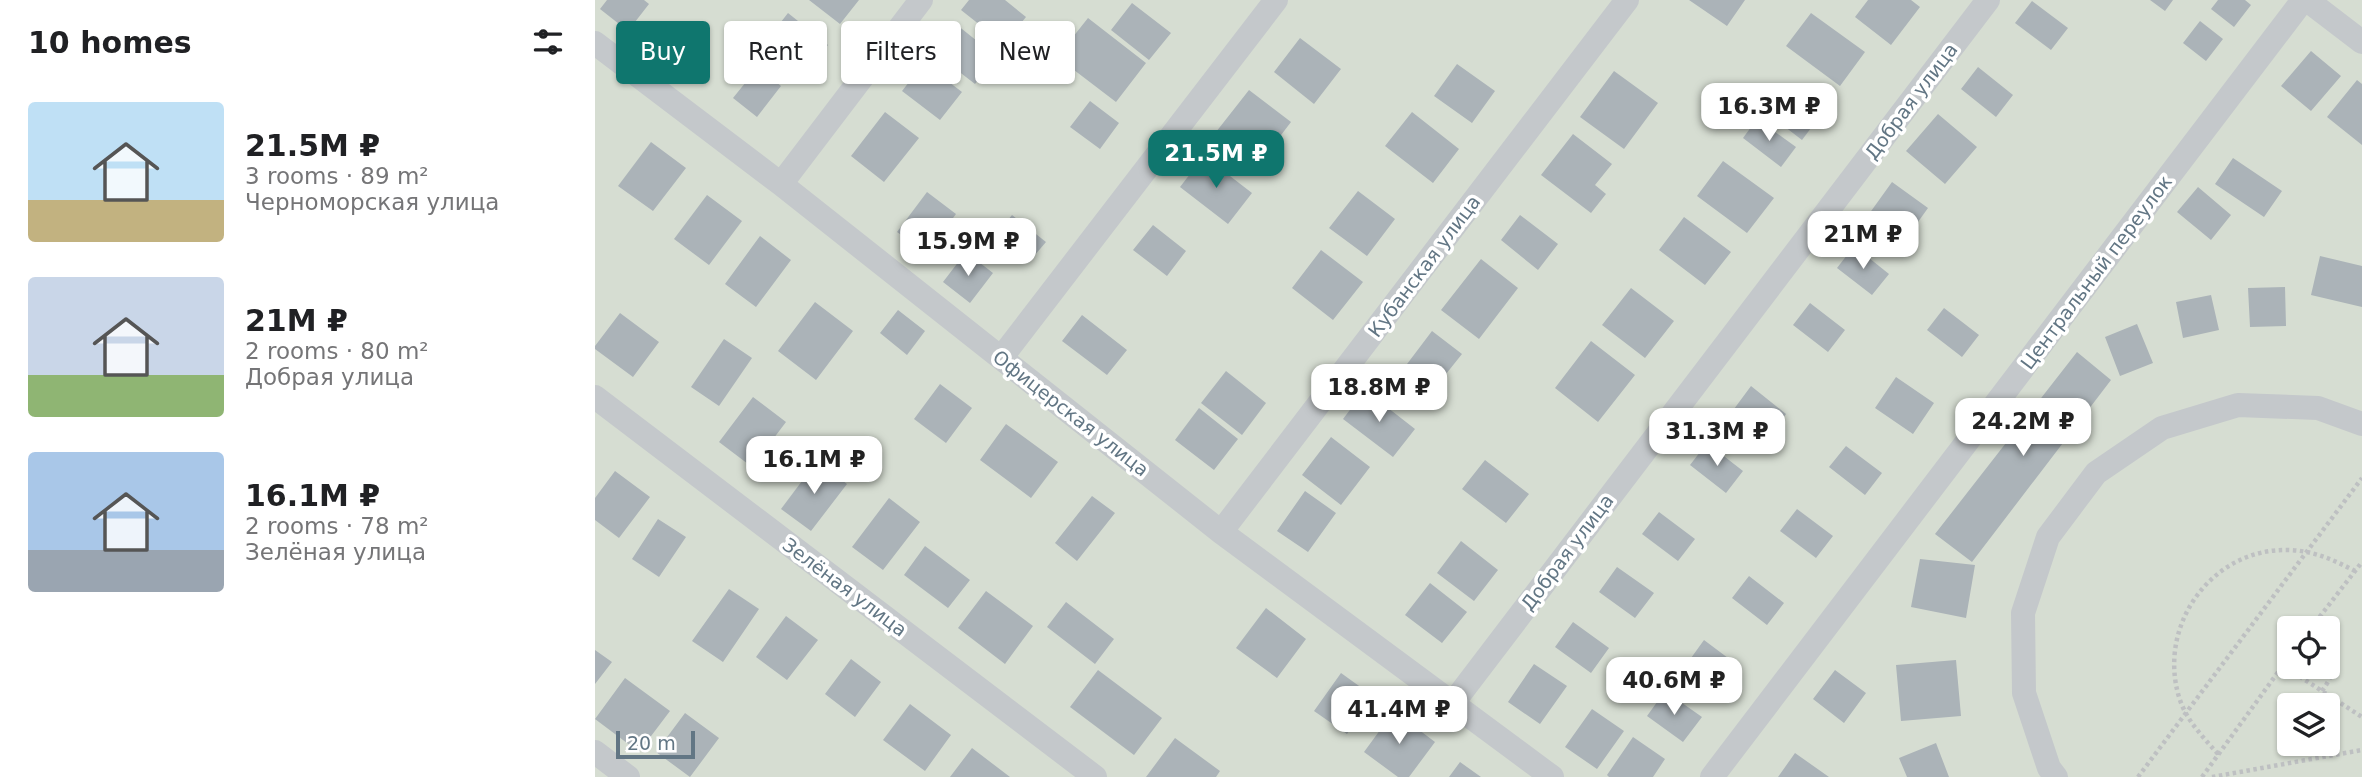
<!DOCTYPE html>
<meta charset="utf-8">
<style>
:root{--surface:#fff;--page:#f6f6f6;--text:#202124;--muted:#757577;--accent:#0f766e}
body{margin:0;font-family:"DejaVu Sans",sans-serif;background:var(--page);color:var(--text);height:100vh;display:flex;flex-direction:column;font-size:26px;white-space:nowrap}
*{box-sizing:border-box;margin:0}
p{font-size:23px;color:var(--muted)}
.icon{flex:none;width:38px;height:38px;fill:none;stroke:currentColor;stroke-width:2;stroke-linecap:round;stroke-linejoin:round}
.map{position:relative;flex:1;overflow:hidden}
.panel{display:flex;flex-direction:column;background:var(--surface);width:595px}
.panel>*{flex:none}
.hud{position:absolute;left:21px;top:21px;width:665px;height:63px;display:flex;gap:14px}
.buttons{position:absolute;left:1682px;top:616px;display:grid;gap:14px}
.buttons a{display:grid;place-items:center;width:63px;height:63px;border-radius:7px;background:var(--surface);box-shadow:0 2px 5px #0004;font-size:35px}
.scale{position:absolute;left:21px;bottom:18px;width:79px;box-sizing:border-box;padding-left:7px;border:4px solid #627684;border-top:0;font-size:19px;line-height:24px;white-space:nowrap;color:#627684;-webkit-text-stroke:5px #fff;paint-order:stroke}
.price{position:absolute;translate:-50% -60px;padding:0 16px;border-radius:14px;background:#fff;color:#222;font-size:23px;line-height:46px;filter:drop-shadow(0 2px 4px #0008)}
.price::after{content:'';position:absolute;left:50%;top:42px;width:21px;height:16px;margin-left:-10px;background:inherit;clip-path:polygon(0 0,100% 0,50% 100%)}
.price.on{background:var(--accent);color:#fff}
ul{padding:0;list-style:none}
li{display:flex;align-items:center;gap:21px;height:175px;padding:0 28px}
li span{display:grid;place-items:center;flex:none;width:196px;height:140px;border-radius:7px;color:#555}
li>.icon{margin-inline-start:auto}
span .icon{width:84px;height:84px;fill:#fffc;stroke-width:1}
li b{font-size:30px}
h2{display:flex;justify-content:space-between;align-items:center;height:84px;padding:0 28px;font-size:30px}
.tag{padding:0 24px;border-radius:7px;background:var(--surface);box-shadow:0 2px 5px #0004;font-size:24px;line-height:63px}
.tag.on{background:var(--accent);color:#fff}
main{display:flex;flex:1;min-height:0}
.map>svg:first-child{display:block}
.green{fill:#d6ddd2;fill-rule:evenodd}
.building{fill:#abb3b8}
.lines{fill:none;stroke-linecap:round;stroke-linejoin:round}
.path{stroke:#bec0c2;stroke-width:4.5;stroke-dasharray:3.5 3.5;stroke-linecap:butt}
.street{stroke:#c4c8cb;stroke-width:24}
.labels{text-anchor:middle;stroke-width:7;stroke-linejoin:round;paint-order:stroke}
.street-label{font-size:19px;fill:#627684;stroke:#fff}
</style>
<main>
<section class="panel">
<h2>10 homes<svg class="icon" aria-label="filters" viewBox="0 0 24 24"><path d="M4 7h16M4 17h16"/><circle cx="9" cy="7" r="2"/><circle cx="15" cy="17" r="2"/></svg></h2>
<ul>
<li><span style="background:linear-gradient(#bfe0f5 70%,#c2b280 0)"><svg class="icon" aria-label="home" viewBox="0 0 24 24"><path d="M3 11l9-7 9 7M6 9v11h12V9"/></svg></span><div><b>21.5M ₽</b><p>3 rooms · 89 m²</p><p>Черноморская улица</p></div></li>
<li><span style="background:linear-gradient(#c9d6e8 70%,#8fb573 0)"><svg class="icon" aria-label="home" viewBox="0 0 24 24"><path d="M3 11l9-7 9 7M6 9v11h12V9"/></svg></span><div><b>21M ₽</b><p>2 rooms · 80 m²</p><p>Добрая улица</p></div></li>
<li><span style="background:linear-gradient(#a9c7e8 70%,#9aa5b1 0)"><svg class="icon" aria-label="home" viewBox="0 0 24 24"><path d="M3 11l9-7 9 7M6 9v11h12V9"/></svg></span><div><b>16.1M ₽</b><p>2 rooms · 78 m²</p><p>Зелёная улица</p></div></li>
</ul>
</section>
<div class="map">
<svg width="1767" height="777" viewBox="0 0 1767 777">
<rect width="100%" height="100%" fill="#f5f5f1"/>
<path class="green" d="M0,0H1767V777H0ZM1694,628H1732V667H1694ZM1694,705H1732V744H1694Z"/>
<path class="building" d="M12,0H49L54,4L33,31L5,9Z
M214,0H264L245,24Z
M374,0H410L431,17L409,44L366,10Z
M1094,0H1150L1132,26Z
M1273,0H1316L1325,7L1296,45L1260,17Z
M1555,0H1578L1570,11Z
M1623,0H1650L1656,5L1639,27L1616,9Z
M1437,1L1473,28L1456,50L1420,23Z
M537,3L576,33L554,60L516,30Z
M193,13L233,45L211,72L171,41Z
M1216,13L1270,52L1245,86L1191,46Z
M493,18L551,63L521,102L462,57Z
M1605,21L1628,39L1611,61L1588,43Z
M362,25L402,57L380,84L340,53Z
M705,38L746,69L719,104L679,72Z
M1716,51L1746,76L1716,111L1686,86Z
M329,63L367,92L345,120L307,91Z
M862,64L900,91L877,123L839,96Z
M163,67L186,86L162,117L138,98Z
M1383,67L1418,95L1401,117L1366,89Z
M1019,71L1063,103L1029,149L985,117Z
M1762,80L1767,84V145L1732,117Z
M654,90L696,122L664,164L621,132Z
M1183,91L1222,120L1207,140L1168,110Z
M495,101L524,123L505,149L475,127Z
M290,112L324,138L289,182L256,156Z
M817,112L864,149L838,183L790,146Z
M1343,114L1382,147L1350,184L1311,151Z
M1162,119L1201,147L1186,167L1148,138Z
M978,134L1017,164L1000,185L1011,194L996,213L946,175Z
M56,142L91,168L58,211L23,186Z
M609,156L657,193L633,224L585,187Z
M1638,158L1687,191L1669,217L1620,184Z
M1128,161L1179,198L1152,233L1102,196Z
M1297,182L1333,208L1310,240L1274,214Z
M1603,187L1636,215L1616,240L1582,212Z
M763,191L800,219L772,256L734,228Z
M332,192L361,214L332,253L302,232Z
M112,195L147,221L114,265L79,239Z
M417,215L451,242L433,263L399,237Z
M925,215L963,244L943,270L906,240Z
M1089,217L1136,252L1110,285L1064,250Z
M558,225L591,251L572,276L538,250Z
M165,236L196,260L161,307L130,284Z
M1259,246L1294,274L1277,295L1242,268Z
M726,250L768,282L738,320L697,288Z
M371,252L398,273L375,303L348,282Z
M1725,256L1767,266V307L1716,295Z
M886,259L923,288L884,339L846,310Z
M1690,287L1691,326L1655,327L1653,288Z
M1036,288L1079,321L1050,358L1007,325Z
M1616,295L1624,330L1588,338L1581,302Z
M220,302L258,331L221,380L183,351Z
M1215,303L1250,330L1233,352L1198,325Z
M1349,308L1384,335L1367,357L1332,330Z
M303,310L330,331L312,355L285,333Z
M25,313L64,342L38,377L0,349V346Z
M487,315L532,350L512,375L467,341Z
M1542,324L1558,363L1525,376L1510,337Z
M837,331L867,354L835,394L806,372Z
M129,339L157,358L124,406L96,387Z
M996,341L1040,375L1003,422L960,388Z
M1482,352L1516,380L1377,562L1340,534Z
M631,371L671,403L647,435L606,403Z
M1301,377L1339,403L1318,434L1280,408Z
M345,384L377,408L351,443L319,419Z
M1156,386L1191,414L1174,436L1139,409Z
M770,390L820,429L798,457L748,419Z
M158,397L191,422L157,467L124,442Z
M604,408L643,439L619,470L580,440Z
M411,424L463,462L436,498L385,460Z
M736,437L775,467L746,505L707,475Z
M1112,443L1148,471L1131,493L1095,465Z
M1251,446L1287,473L1270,495L1234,467Z
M890,460L934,494L911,523L867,489Z
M222,461L252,484L216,531L186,509Z
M20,471L55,497L24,538L0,520V498Z
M710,491L741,513L713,552L682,531Z
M497,496L520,513L482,561L460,543Z
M294,498L325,522L288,570L257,547Z
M1202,509L1238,536L1221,558L1185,531Z
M1064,512L1100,539L1083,561L1047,534Z
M63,519L91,537L64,577L37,559Z
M866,541L903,570L879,601L842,573Z
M330,546L375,580L353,608L309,575Z
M1325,559L1380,565L1371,618L1316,607Z
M1022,567L1059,593L1040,618L1004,592Z
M1154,576L1189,603L1172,625L1137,598Z
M835,583L872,612L847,643L810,615Z
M134,589L164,609L128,662L97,641Z
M391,591L438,626L410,664L363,628Z
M471,602L519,639L500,664L452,627Z
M671,608L711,639L682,678L641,648Z
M191,616L223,640L192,680L161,657Z
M978,622L1014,648L996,673L960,647Z
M1109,640L1145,667L1127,692L1091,665Z
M0,650L17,662L0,684Z
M256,659L286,682L260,717L230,694Z
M1361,660L1366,716L1306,721L1301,665Z
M939,664L972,686L945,724L913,702Z
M503,670L567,718L539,755L475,707Z
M1240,670L1271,693L1249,723L1218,699Z
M746,673L778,696L752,734L719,711Z
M30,678L75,711L44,752L0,719Z
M1070,691L1107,717L1088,742L1052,716Z
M315,704L356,735L330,771L288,740Z
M997,709L1029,731L1002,769L970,747Z
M799,711L840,742L814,777H803L769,752Z
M90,713L124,738L95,777L61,752Z
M1038,737L1070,759L1058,777H1014L1012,775Z
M580,738L625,771L621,777H551Z
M1341,743L1354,777H1312L1304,758Z
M377,748L415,777H355Z
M1200,753L1234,777H1183Z
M865,762L886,777H854Z"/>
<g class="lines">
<path class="path" d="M1720,623L1725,628
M1716,628L1767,562
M1687,665L1767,717
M1727,691C1740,674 1743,655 1732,637
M1623,754C1607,736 1591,720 1584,697C1562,624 1618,547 1695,550C1719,551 1739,560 1760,571
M1543,777L1767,478
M1607,777L1694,657
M1617,777L1767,750"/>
<path class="street" d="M1712,0L1767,42
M0,43L186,184L626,532L957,777
M186,184L326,0
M406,358L681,0
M0,397L500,777
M626,532L1032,0
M858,703L1393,0
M0,752L33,777
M1117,777L1708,0
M1461,777L1454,768L1429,693L1428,613L1453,537L1501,473L1567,428L1643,405L1723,408L1767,424"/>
</g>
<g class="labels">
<g class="street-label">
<text transform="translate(1316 101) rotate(-53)" y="7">Добрая улица</text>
<text transform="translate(829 266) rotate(-53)" y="7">Кубанская улица</text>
<text transform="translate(1501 272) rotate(-53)" y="7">Центральный переулок</text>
<text transform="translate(476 413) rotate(38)" y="7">Офицерская улица</text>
<text transform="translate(972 552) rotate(-53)" y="7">Добрая улица</text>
<text transform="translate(250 587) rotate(37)" y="7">Зелёная улица</text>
</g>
</g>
</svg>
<div class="buttons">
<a><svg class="icon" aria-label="locate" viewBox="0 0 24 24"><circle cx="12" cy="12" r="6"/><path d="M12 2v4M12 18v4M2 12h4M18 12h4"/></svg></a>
<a><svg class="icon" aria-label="layers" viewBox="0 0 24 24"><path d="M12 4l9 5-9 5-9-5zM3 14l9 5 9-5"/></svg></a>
</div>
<div class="scale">20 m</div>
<b class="price" style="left:1174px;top:143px">16.3M ₽</b>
<b class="price on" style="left:621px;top:190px">21.5M ₽</b>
<b class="price" style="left:1268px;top:271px">21M ₽</b>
<b class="price" style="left:373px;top:278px">15.9M ₽</b>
<b class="price" style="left:784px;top:424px">18.8M ₽</b>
<b class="price" style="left:1428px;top:458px">24.2M ₽</b>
<b class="price" style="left:1122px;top:468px">31.3M ₽</b>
<b class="price" style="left:219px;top:496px">16.1M ₽</b>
<b class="price" style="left:1079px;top:717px">40.6M ₽</b>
<b class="price" style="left:804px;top:746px">41.4M ₽</b>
<div class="hud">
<a class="tag on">Buy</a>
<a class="tag">Rent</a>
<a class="tag">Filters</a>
<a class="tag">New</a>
</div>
</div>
</main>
